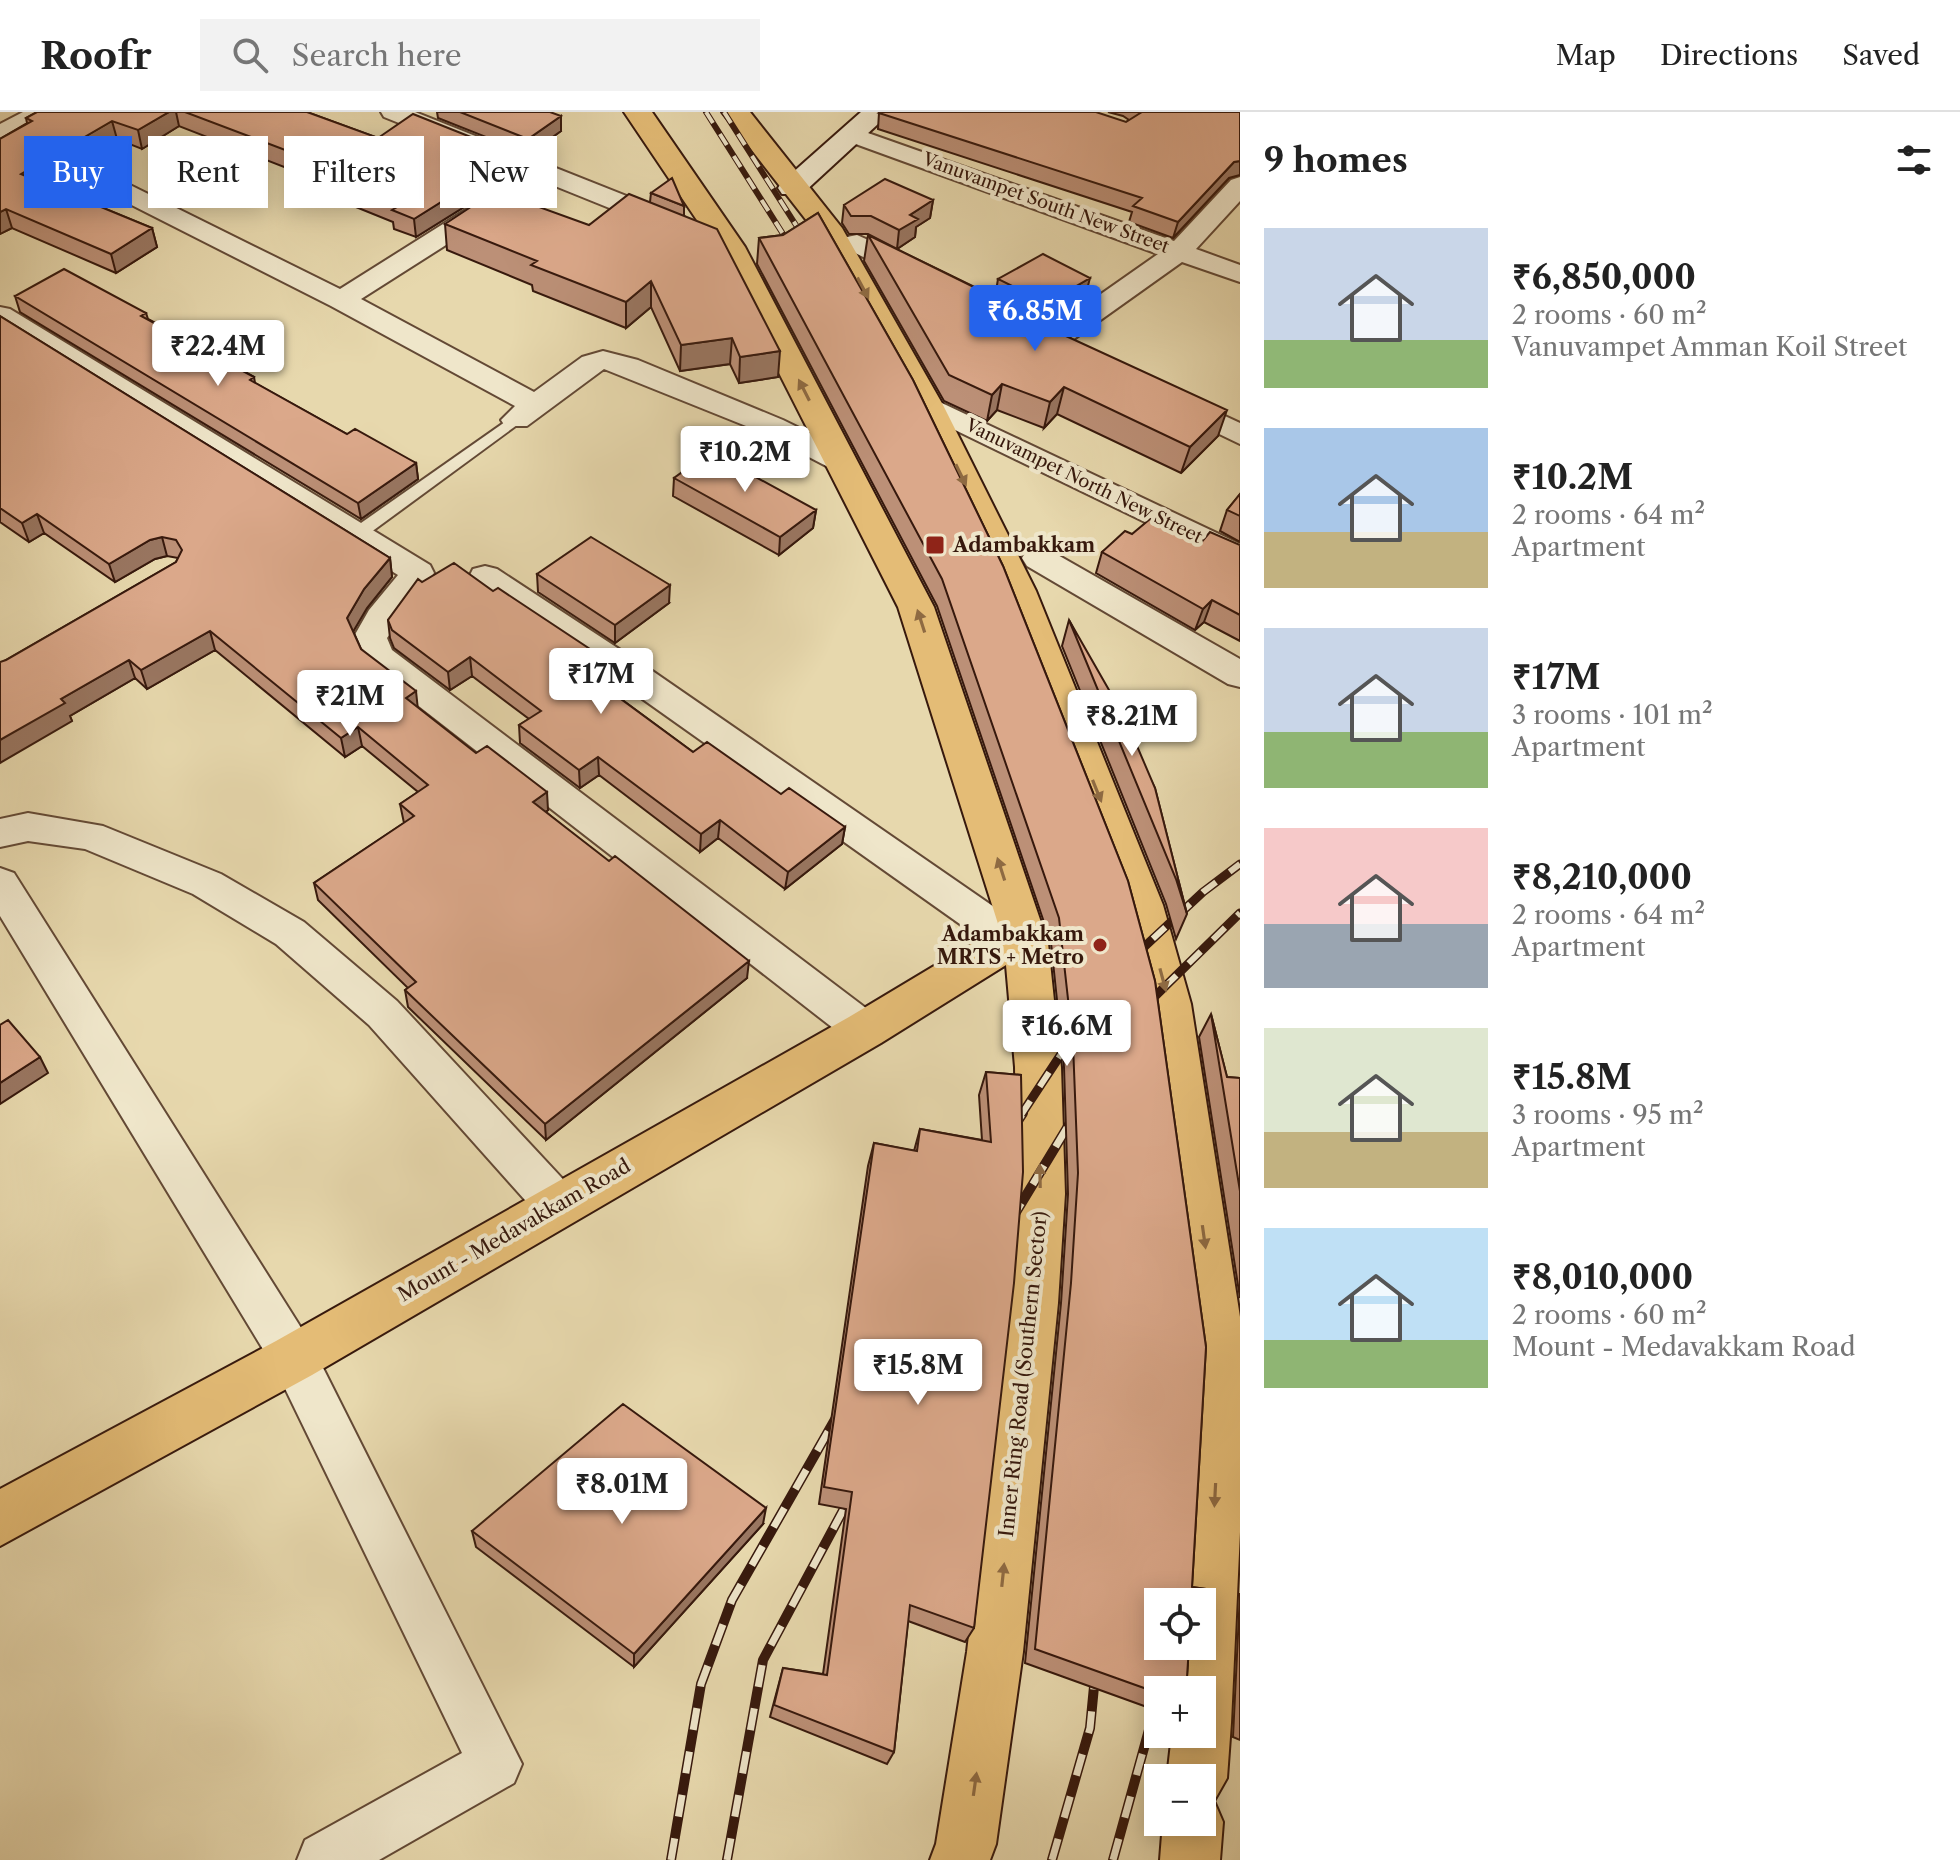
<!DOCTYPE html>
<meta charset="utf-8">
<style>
:root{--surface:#fff;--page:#f2f2f2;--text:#222;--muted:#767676;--line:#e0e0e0;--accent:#2563eb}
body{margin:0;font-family:"Libre Caslon Text",serif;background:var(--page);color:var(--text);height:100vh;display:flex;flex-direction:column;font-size:30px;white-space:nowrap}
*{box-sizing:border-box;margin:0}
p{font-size:26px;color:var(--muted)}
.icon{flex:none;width:44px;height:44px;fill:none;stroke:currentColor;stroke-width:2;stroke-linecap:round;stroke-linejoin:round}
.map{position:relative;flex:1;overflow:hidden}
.panel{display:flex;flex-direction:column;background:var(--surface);width:720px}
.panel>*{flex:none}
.hud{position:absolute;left:24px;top:24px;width:760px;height:72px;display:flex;gap:16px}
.controls{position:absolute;left:1144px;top:1476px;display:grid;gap:16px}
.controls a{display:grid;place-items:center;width:72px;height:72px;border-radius:0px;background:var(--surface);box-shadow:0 4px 20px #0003;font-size:40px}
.price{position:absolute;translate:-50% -68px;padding:0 18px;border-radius:8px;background:#fff;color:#222;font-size:26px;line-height:52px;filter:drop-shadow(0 2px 4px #0008)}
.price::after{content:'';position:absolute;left:50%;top:48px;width:24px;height:18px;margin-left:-12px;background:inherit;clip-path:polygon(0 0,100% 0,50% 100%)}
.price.current{background:var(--accent);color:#fff}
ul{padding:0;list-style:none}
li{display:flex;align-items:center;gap:24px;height:200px;padding:0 24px}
li span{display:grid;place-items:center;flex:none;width:224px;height:160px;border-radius:0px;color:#555}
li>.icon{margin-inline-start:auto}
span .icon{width:96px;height:96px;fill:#fffc;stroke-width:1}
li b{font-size:34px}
h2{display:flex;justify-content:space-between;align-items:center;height:96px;padding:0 24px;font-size:34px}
.tag{padding:0 28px;border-radius:0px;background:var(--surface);box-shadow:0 4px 20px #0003;font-size:28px;line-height:72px}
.tag.current{background:var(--accent);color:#fff}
header{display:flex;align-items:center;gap:48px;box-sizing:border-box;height:112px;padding:0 40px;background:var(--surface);border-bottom:2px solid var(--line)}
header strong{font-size:38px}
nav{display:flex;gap:44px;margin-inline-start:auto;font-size:28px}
.search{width:560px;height:72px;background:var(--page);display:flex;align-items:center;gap:20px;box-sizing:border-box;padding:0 28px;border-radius:0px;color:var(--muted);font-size:30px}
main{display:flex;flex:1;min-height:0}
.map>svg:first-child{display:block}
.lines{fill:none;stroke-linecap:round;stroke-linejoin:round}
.lane-casing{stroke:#634935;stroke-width:4}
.street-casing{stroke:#634935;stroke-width:4}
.secondary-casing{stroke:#37190d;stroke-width:4}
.primary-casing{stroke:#37190d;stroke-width:4}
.lane{fill:#efe6ca;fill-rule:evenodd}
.street{fill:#efe6ca;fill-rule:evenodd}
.secondary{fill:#efe6ca;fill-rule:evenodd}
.primary{fill:#e4bc76;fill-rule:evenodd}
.rail-far2-casing{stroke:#37190d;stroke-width:6}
.rail-far1-casing{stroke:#37190d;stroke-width:9}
.rail-casing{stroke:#37190d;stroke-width:10}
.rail-far2{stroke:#efe6ca;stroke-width:4;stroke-dasharray:13;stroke-linecap:butt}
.rail-far1{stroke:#efe6ca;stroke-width:6;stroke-dasharray:17;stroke-linecap:butt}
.rail{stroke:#efe6ca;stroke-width:7;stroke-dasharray:22;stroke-linecap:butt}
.wall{fill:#bc9077;stroke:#37190d;stroke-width:2}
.shaded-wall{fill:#997661;stroke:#37190d;stroke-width:2}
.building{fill:#dba88a;stroke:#37190d;stroke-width:2}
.oneway{fill:#8e6a42}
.poi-dot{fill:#8f2418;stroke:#efe6ca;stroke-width:3}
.labels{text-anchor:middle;stroke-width:8;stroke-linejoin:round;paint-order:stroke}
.far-street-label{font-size:18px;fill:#37190d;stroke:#efe6ca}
.poi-label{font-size:20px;font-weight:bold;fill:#37190d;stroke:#efe6ca;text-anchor:start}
.street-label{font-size:20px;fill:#37190d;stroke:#efe6ca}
</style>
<header>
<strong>Roofr</strong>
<div class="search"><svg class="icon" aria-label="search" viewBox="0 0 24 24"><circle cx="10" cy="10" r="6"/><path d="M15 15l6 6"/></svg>Search here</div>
<nav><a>Map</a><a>Directions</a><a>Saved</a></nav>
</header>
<main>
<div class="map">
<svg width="1240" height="1748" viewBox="0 0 1240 1748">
<rect width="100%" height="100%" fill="#e7d8ad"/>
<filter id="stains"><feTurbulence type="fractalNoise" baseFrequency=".0025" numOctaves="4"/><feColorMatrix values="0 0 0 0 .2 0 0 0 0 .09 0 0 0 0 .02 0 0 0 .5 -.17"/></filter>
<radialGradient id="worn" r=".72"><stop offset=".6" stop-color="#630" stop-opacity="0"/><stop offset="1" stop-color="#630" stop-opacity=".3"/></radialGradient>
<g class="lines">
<g class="lane-casing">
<path id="lane" d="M512,305L517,307V313L363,426H351V418Z"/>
</g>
<g class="street-casing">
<path id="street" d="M23,0H53L50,5L0,29V12Z
M381,0H415L677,104L681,110L677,116H659L545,70L361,187L534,280L582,245L603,239L638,248L783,308L852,342L856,349L852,356H830L761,320L604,257L527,314H505L501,308L515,294L331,194L102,78L98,73L111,65L120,68L340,177L524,61L384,5Z
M851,15L1174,129L1231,68L1240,65V89L1196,137L1240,153V170L1182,150L1064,234H1044L1040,228L1044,222L1158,142L842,27L839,22Z
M857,123L924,153L928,159L924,165H904L847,137L844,131L847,125Z
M0,195L10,197L430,453L434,461L387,526L392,538L879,906L885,918L879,930L865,935L851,930L366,553L353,526L369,498L398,463L0,215Z
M1171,279L1240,311V332L1161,294L1156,288L1161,282Z
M927,284L1240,432V456L916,299L912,293L916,287Z
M1038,435L1049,438L1240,547V575L1228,572L1027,454L1022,446L1027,438Z
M485,454L497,457L651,558L1026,817L1032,828L1026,839L1012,844L998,839L627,576L473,473L469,465L473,457Z
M28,701L103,714L221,762L304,810L397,889L573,1078L579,1092L573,1106L557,1111L541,1106L369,913L276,832L193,782L85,737L28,729L0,735V707Z
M0,756L14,761L310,1230L522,1652L514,1671L379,1748H297L305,1728L462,1641L278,1262L0,804Z"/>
</g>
<g class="secondary-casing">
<path id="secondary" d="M861,0H891L802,82H782L778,76L782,70Z"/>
</g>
<g class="primary-casing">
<path id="primary" d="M624,0H652L745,135L934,495L1048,831L1061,955L1065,1082L1058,1191L1023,1540L996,1732L990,1748H930L936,1732L967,1540L1008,1191L1017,1082L1015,955L1006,853L881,931L312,1263L0,1434V1377L276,1229L849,905L999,815L898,495L715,135Z
M722,0H750L842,116L943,293L1036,479L1163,793L1191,892L1240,1205V1420L1231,1611L1227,1666L1214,1689L1223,1710L1220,1748H1160L1163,1710H1202V1666H1167L1172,1622H1202V1578H1175L1178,1534H1202V1490H1181L1196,1254L1147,892L1121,793L1000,479L911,293L814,118Z"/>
</g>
<use href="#lane" class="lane"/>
<use href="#street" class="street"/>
<use href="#secondary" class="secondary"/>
<use href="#primary" class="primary"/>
<g class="rail-far2-casing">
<path id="rail-far2" d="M706,0L795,141
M724,0L808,132"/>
</g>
<g class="rail-far1-casing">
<path id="rail-far1" d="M1128,850L1203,780L1240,752
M1140,899L1240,801
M1021,1003L1073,924"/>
</g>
<g class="rail-casing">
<path id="rail" d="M1010,1021L1023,1001
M1010,1110L1076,1001
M671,1748L701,1572L732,1488L841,1297
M727,1748L763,1548L855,1376
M1052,1748L1090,1616L1096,1554
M1113,1748L1157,1589L1162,1534"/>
</g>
<use href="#rail-far2" class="rail-far2"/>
<use href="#rail-far1" class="rail-far1"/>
<use href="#rail" class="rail"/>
</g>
<path class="wall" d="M37,0H307L378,26L516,43L517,62L416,125L394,117L393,110L294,70L292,58L179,14L142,37L117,27L42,71L152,116L157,135L116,161L12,116L0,122V27L27,11L26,6Z
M437,0H550L561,19L529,42L438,6Z
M1108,0H1240L1229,66L1173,126L1129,110L1132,100L878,17L879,1L1126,10L1129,8L1123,4Z
M651,81L684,94V103L778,265L739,271L730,252L680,259L651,195L626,216L533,179L532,173L447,138L445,112L589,113L650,90Z
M933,88L930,106L916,115L915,125L897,137L868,122H849L842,111L844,93Z
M818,101L913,268L1003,454L1128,769L1155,869L1206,1235L1192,1475L1214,1478V1517L1202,1528V1490H1158V1534H1189L1187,1565L1190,1568H1214V1601L1202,1611V1578H1158V1599L1025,1551L1061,1191L1068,1082L1064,955L1051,831L937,494L757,152L759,126L783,123Z
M868,123L995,185L998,167L1085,185L1044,209L1069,222V225L1218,324L1181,361L1057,302L1044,316L997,298L987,309L944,289L864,149Z
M15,184L146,201L148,207L254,265L255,271L347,322L416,351L418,367L361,407L20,200Z
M0,204L390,446L392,465L367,496L353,519L361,537L418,596L548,698L546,700L747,866L546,1028L408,895L405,878L408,876L318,788L314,771L404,711L400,692L418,680L362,634L345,645L215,538L147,577L135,566L70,604L72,609L6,548L176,450L178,446L167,444L155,447L115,470L44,421L29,430L0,410Z
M674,366L816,398L813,416L779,443L673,384Z
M1240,382V430L1220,419L1227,398Z
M1132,422L1200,432L1240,433V529L1204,510L1195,518L1096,461L1102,440Z
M537,462L669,491L615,531L538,480Z
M422,470L597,559L590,564L693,640L845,715L842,732L785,777L718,726L700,740L599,663L580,676L520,631L519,613L529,607L472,564L450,578L394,536L390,526L388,508Z
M1069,508L1155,676L1187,802L1176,827L1166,792L1062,534Z
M1211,902L1227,965L1240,966V1186L1199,925Z
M986,960L1021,963L974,1516L965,1530L908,1509L894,1640L887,1652L770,1605L783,1556L823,1562L846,1397L819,1392L868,1054L874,1031L914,1039L920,1017L982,1028L979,983Z
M763,1412L634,1555L476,1435L472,1419Z
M1240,1481V1628L1233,1625Z"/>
<path class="shaded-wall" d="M169,0H176L179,14L142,37L138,18Z
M561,4V19L529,42L528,27Z
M112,9L117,27L26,80L21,62Z
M516,43L517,62L416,125L414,107Z
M1240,49V63L1229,66L1173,126L1178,110L1234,50Z
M933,88L930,106L916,115L915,125L897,137L899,118L910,103Z
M6,97L12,116L0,122V100Z
M152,116L157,135L116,161L111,142Z
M1090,166L1085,185L1043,210L1047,191Z
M651,169V195L626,216V190Z
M732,226L730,252L680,259L681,233Z
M780,239L778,265L739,271L740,245Z
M1002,272L997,298L987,309L992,283Z
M1064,275L1057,302L1044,316L1050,290Z
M1227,298L1218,324L1181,361L1190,335Z
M416,351L418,367L361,407L358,391Z
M816,398L813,416L779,443L780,425Z
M37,402L44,421L29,430L22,411Z
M162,425L167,444L155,447L115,470L109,452L150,428Z
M390,446L392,465L367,496L350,525L347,506L364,477Z
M670,473L669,491L615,531V513Z
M1212,488L1204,510L1195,518L1203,497Z
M210,519L215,538L147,577L141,558Z
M596,541L597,559L577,573L576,554Z
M470,545L472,564L450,578L448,560Z
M129,548L135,566L70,604L72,609L0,651V628L61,587Z
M416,579L418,598L406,586Z
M358,615L362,634L345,645L341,626Z
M598,645L599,663L580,676L579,658Z
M547,680L548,698L534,708L533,690Z
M720,708L718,726L700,740L701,722Z
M845,715L842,732L785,777L788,760Z
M749,849L747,866L546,1028L545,1012Z
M40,945L48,961L0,992V971Z
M766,1396L763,1412L634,1555V1542Z"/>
<path class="building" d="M37,0H169L138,18L112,9L21,62L152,116L111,142L6,97L0,100V27L32,9L26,6Z
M185,0H307L378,26L413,2L516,43L414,107L392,98L399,94L291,51L301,44Z
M460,0H550L561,4L528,27Z
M881,0H1096L1126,10L1142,0H1240V49L1234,50L1178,110L1133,94L1142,86L879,1Z
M672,66L684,94L651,81Z
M885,67L933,88L910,103L918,107L899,118L871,104H851L844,93Z
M495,79L589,113L629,82L717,117L780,239L740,245L732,226L681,233L651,169L626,190L531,153L537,149L445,112Z
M818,101L913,268L1003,454L1128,769L1155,869L1206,1235L1192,1475L1214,1478V1517H1202V1490H1158V1534H1189L1187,1565L1190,1568H1214V1601L1202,1597V1578H1158V1581L1035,1537L1071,1171L1078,1061L1073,932L1059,806L942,467L759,126L783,123Z
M868,123L1069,222L1066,224L1227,298L1190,335L1064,275L1050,290L1002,272L992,283L949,263Z
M1043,142L1090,166L1047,191L998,167Z
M64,157L146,201L141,204L254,265L250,268L347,322L355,317L416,351L358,391L15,184Z
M0,204L390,446L364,477L347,506L361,537L416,579L406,586L476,641L487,634L547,680L533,690L609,749L615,744L749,849L545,1012L405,878L416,870L314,771L414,704L400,692L428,673L358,615L341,626L210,519L141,558L129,548L61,587L65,591L0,628V550L6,548L176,450L182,438L176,428L162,425L150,428L109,452L37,402L22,411L0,396Z
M710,340L816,398L780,425L674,366Z
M1240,382V404L1227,398Z
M1150,407L1200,432L1210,420L1240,433V503L1212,488L1203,497L1102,440L1125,419L1132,422Z
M591,425L670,473L615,513L537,462Z
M454,451L493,479L498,476L596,541L576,554L693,640L707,630L781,682L789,676L845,715L788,760L720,708L701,722L598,645L579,658L519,613L541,599L470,545L448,560L392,518L388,508L418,467L422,470Z
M1069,508L1125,606L1155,676L1187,802L1176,767Z
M1211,902L1227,965L1240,966V1079Z
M8,908L40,945L0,971V913Z
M986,960L1021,963L1023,1060L1014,1171L974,1516L910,1493L894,1640L774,1593L783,1556L827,1563L852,1380L824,1375L874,1031L917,1039L920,1017L991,1030Z
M623,1292L766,1396L634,1542L472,1419Z"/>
<defs><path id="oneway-solid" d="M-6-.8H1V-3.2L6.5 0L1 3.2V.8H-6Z" transform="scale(2)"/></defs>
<g class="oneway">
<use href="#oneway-solid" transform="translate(863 176) rotate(62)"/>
<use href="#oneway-solid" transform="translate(804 278) rotate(-117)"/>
<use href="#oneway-solid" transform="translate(961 363) rotate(64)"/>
<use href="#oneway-solid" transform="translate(921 509) rotate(-108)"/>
<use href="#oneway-solid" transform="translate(1097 679) rotate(68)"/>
<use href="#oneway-solid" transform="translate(1001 757) rotate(-108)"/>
<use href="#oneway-solid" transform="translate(1163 868) rotate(75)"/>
<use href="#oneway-solid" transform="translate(1040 1064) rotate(-91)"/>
<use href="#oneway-solid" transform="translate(1204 1125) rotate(82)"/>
<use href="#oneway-solid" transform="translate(1215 1383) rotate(93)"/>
<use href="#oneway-solid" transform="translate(1003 1463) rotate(-84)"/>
<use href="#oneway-solid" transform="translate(975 1672) rotate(-82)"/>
</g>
<g class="poi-dot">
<rect x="925" y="423" width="20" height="20" rx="4"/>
<circle cx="1100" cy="833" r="8"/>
</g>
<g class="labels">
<g class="far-street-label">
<text transform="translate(1046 91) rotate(20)" y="6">Vanuvampet South New Street</text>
<text transform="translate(1084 369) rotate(26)" y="6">Vanuvampet North New Street</text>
</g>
<g class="poi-label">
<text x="953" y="440">Adambakkam</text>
<text x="1084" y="829" text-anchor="end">Adambakkam<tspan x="1084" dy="23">MRTS + Metro</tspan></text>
</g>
<g class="street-label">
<text transform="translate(514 1118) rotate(-30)" y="7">Mount - Medavakkam Road</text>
<text transform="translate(1023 1262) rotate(-84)" y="7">Inner Ring Road (Southern Sector)</text>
</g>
</g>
<rect width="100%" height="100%" filter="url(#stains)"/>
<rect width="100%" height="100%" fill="url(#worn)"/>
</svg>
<div class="controls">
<a><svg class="icon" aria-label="locate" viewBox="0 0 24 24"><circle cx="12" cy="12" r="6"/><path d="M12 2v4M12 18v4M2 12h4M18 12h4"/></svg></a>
<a>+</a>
<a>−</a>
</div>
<b class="price current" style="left:1035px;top:241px">₹6.85M</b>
<b class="price" style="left:218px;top:276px">₹22.4M</b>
<b class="price" style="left:745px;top:382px">₹10.2M</b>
<b class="price" style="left:601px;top:604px">₹17M</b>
<b class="price" style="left:350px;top:626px">₹21M</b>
<b class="price" style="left:1132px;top:646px">₹8.21M</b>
<b class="price" style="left:1067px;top:956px">₹16.6M</b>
<b class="price" style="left:918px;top:1295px">₹15.8M</b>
<b class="price" style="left:622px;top:1414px">₹8.01M</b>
<div class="hud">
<a class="tag current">Buy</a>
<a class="tag">Rent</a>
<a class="tag">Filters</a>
<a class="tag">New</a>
</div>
</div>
<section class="panel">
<h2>9 homes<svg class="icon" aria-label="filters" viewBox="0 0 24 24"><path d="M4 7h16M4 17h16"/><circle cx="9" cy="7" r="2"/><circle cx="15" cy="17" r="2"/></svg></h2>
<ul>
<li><span style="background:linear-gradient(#c9d6e8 70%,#8fb573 0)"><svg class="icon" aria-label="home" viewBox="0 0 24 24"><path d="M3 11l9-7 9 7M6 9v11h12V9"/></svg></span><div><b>₹6,850,000</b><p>2 rooms · 60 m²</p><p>Vanuvampet Amman Koil Street</p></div></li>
<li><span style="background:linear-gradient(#a9c7e8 65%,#c2b280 0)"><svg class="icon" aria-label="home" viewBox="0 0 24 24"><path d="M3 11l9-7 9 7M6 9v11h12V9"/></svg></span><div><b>₹10.2M</b><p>2 rooms · 64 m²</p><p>Apartment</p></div></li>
<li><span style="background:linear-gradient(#c9d6e8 65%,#8fb573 0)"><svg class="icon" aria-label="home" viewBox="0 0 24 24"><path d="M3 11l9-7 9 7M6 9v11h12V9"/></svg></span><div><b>₹17M</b><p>3 rooms · 101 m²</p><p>Apartment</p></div></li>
<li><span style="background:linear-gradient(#f6c9c9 60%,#9aa5b1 0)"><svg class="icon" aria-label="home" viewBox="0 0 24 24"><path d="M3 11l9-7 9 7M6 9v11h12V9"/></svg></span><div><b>₹8,210,000</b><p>2 rooms · 64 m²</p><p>Apartment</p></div></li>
<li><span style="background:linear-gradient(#dfe7d0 65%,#c2b280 0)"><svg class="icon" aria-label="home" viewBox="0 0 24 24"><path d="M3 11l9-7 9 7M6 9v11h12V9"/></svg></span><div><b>₹15.8M</b><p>3 rooms · 95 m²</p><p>Apartment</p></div></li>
<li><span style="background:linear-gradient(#bfe0f5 70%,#8fb573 0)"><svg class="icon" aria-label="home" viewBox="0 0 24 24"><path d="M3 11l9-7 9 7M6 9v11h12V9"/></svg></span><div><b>₹8,010,000</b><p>2 rooms · 60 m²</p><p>Mount - Medavakkam Road</p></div></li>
</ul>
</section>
</main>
